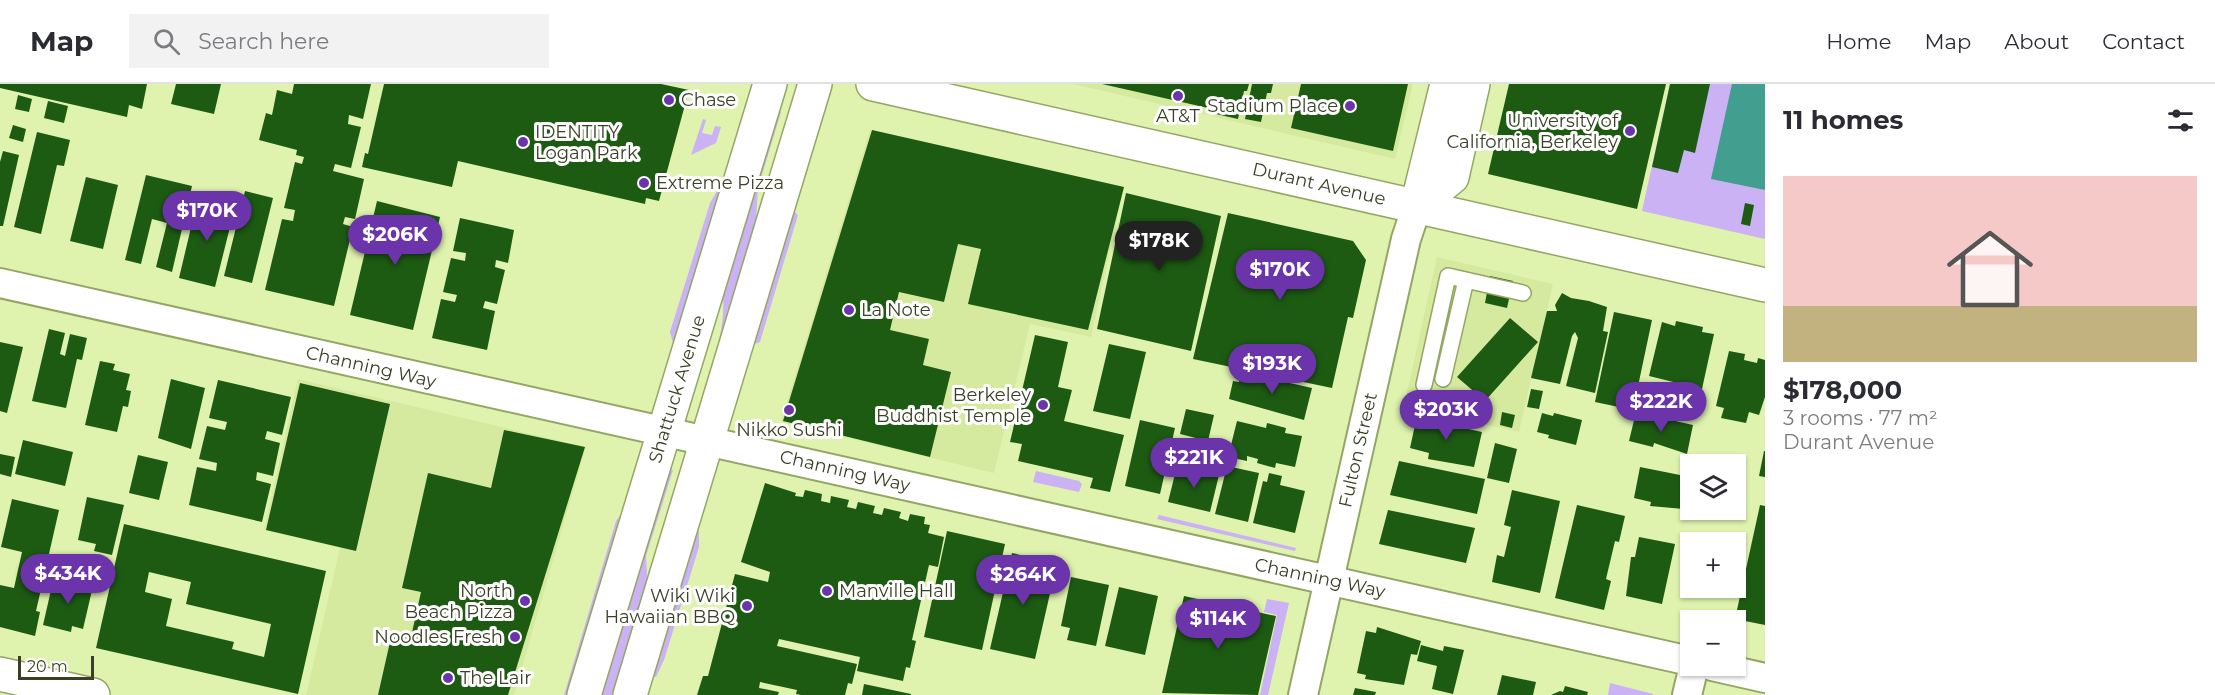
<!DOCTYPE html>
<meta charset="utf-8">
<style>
:root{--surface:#fff;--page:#f2f2f3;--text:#2b2b33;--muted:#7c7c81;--line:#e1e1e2;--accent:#6c34aa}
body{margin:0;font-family:Montserrat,sans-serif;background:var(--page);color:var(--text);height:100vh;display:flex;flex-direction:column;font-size:22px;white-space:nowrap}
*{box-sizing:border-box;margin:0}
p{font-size:20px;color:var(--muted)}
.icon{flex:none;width:33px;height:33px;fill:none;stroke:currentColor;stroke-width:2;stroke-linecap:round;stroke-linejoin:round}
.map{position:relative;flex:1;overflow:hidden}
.side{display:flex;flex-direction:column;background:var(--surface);width:450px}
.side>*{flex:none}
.tools{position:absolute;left:1680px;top:370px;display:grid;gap:12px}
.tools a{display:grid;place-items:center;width:66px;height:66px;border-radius:0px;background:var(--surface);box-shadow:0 2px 4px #0004;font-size:30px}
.scale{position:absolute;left:18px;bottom:15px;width:76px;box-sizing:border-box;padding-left:6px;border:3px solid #394025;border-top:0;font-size:16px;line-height:21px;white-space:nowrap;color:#394025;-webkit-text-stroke:4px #fff;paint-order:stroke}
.price{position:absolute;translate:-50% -51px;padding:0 14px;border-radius:21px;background:var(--accent);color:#fff;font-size:20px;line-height:39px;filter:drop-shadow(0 2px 3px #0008)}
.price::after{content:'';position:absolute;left:50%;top:36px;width:18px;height:14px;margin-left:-9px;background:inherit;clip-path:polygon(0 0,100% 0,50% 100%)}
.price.current{background:#222;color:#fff}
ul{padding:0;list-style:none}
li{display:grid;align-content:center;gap:12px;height:318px;padding:0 18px}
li+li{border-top:2px solid var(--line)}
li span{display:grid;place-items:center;height:186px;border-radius:0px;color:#555}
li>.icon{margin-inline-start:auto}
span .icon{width:108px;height:108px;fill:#fffc;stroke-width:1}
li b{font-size:26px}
h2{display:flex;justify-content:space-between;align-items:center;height:72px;padding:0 18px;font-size:26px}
header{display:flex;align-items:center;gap:36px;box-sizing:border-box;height:84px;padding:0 30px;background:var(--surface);border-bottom:2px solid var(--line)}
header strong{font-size:28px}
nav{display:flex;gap:33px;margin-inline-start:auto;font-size:21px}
.search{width:420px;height:54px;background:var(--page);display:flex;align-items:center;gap:15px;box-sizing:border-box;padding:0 21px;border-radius:0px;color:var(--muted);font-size:22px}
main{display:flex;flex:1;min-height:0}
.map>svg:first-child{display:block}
.built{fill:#d5ea9f}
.green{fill:#cab2f4}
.water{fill:#429e8f}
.building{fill:#1d5b13;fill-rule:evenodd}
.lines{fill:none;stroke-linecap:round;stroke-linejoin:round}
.service-casing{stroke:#94a665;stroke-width:18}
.minor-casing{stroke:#94a665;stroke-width:32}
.tertiary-casing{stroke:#94a665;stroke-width:36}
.secondary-casing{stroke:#94a665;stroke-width:36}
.service{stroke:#fff;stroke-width:15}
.minor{stroke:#fff;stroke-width:28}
.tertiary{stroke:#fff;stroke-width:33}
.secondary{stroke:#fff;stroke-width:33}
.poi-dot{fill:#6c34aa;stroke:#fff;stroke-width:2}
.labels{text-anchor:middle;stroke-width:6;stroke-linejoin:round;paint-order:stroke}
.poi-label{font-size:18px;fill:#394025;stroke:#fff;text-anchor:start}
.street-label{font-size:18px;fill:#394025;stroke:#fff}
</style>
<header>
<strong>Map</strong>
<div class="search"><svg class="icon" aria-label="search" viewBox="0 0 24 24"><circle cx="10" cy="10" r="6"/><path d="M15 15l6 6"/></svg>Search here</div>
<nav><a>Home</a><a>Map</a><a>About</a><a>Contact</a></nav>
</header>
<main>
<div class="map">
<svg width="1765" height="611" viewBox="0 0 1765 611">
<rect width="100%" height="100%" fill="#dff3af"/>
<path class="built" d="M1073,0H1413L1395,75Z
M870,46L1124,103L1091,253L1030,240L994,389L781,338Z
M1437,173L1553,200L1519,348L1404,322Z
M298,295L586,363L514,611H306L340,464L264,446Z"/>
<path class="green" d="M1670,0H1765V155L1642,127Z
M776,26L781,28L758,104L755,151L705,319H700C712,280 728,244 722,203Z
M703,35L706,36L702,49L712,51L715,42L721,43L716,59L691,71Z
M717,107L721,111L678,260L673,259L670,248L710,119Z
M793,126L798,131L760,258L752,261Z
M666,385L673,386L646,472L648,507L615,611H596Z
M1036,387L1079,397L1082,400L1079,408L1033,398Z
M623,428L569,611H564L616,437Z
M1159,431L1296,464L1295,467L1157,435Z
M696,447L699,448V463L664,576L656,593L652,592Z
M1267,515L1289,519L1268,611H1260L1277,531L1264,528Z
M1610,599L1653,610V611H1608Z"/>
<path class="water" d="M1732,0H1765V106L1711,95Z"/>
<path class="building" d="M0,0H147L142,25L129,21L127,33L0,4Z
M176,0H221L214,30L171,20Z
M294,0H371L363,35L349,31L348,40L361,43L351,84L335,80L333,87L364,95L355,135L345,133L343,140L353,143L334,222L265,206L282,135L293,137L295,126L284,124L295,78L302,80L304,73L296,71L297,66L259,56L266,29L272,31L277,6L292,10Z
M384,0H661L689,6L659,117L646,114L645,120L458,77L452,103L362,83L365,69L368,70Z
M1102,0H1249L1247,7H1244L1238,35L1207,28L1208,24Z
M1252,0H1273L1271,9H1267L1261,38L1245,35Z
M1301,0H1408L1393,67L1291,44Z
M1509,0H1666L1637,125L1488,90Z
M1670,0H1710L1695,69L1684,66L1678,89L1652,83Z
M18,11L32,15L29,28L15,25Z
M48,17L68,22L64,39L44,34Z
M13,41L26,45L23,58L9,54Z
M872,46L1124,103L1088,246L968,220L981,165L958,160L944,218L899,208L890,246L929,255L923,281L951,288L930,373L783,337Z
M37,48L70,56L64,82L57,81L41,150L14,143Z
M3,67L19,71L3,142H0V78Z
M146,91L192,102L172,188L156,183L167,139L152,135L141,180L125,176Z
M86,93L118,101L103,165L70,157Z
M245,107L273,114L252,199L224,192Z
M1126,109L1221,132L1191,267L1097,245Z
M198,114L235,123L215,203L179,194Z
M377,117L440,133L413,246L350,231Z
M1745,119L1754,121L1750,142L1741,140Z
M1228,129L1353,157L1366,176L1353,234L1348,233L1332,304L1193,275Z
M460,134L514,146L508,179L496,176L495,183L505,186L497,220L485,217L483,224L495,227L487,266L432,254L441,215L455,218L457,211L443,208L451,174L465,177L466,169L453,167Z
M1490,192L1513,197L1507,224L1485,219Z
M1562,209L1571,214L1589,217L1607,223L1603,247L1608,248L1595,309L1566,302L1578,254L1575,248L1572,252L1560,300L1531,294L1547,227H1557L1555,221Z
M1614,228L1652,236L1633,326L1595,318Z
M1510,234L1538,258L1485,317L1457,293Z
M1676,237L1703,243L1702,248L1714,250L1702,305L1649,292L1662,238L1675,242Z
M49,245L65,249L60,270L65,272L70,250L87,254L82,276L77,275L66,324L32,317Z
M1035,251L1068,258L1058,303L1072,306L1064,337L1124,351L1110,408L1090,404L1093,394L1018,377L1022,360L1010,358Z
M0,258L23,263L7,329L0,327Z
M1109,260L1146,268L1130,335L1093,327Z
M1729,267L1745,270L1744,276L1757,279L1758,274L1765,276V313L1759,331L1749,328L1746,339L1721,334L1724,324L1716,322Z
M100,277L115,280L113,286L130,290L126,306L131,307L128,323L123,322L117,348L85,341Z
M1242,288L1312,304L1304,336L1229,315L1233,297L1239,298Z
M171,295L205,304L191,365L158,354Z
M218,296L291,313L282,351L267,347L265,355L280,359L273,392L257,388L256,396L271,400L262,438L189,421L197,383L216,387L217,379L199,375L207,342L225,346L227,338L209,334Z
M300,299L390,320L356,467L266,446Z
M1531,305L1543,307L1539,325L1527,323Z
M1186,325L1214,331L1208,357L1180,350Z
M1502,328L1515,331L1512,344L1500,341Z
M1636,328L1693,341L1687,370L1654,359L1653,363L1629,357Z
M1542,329L1553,332L1554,329L1582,336L1576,361L1548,354L1549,351L1537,348Z
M1417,332L1442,337L1443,332L1457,336L1455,342L1482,348L1474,383L1428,375L1429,369L1410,364Z
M1140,336L1175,344L1160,410L1125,402Z
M1237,337L1266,344L1267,339L1286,344L1285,349L1302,352L1295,383L1276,379L1275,384L1257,379L1258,375L1247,372V377L1228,373Z
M504,346L585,363L508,611H378L392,549L411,553L421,508L402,504L428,389L491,404Z
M23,356L73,368L65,402L15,390Z
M1495,359L1517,365L1509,399L1487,394Z
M1764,367H1765V393L1759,392Z
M0,370L15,373L11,393L0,390Z
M138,371L168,378L159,416L129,409Z
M1399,377L1485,395L1477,430L1390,411Z
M1177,382L1219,391L1210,428L1168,418Z
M1227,382L1259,389L1248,438L1215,430Z
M1640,383L1690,393L1684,425L1650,422L1651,418L1634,414Z
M1269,389L1282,392L1280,401L1305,407L1295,449L1253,439L1263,397L1267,398Z
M765,399L796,409L795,412L803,413L805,406L822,410L821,417L830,419L831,412L849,416L847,423L856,425L858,418L875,422L873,429L882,431L884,424L901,428L899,434L908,437L910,430L925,433L924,440L930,441L928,449L944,453L938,483L929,481L912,556L916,557L910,584L906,583L903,597L857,587L860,573L779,555L777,562L857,580L852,600L848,599L845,611H801L796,610L797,606L760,598L759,604L779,608L778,611H697L703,592H708L735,490L768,498L770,488L741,478Z
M1512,406L1560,417L1540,509L1492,498L1497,471L1504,473L1511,443L1504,441Z
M87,413L124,421L112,471L94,467L96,460L78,456Z
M12,415L59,426L36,527L40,528L35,552L0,543V501L14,504L22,468L1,463Z
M1577,421L1625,432L1619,458L1615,457L1606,495L1611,497L1604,526L1555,514Z
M1760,421L1765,422V541L1735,535Z
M1388,426L1475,444L1466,479L1379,460Z
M124,440L326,487L298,610L96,564ZM149,488L191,498L186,520L271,540L264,573L232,565L234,558L166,542L172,515L145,508Z
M947,447L1005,460L982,566L924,553Z
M1639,453L1675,460L1662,520L1626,512L1631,473H1635Z
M1012,469L1057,479L1035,575L990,565Z
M54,493L93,502L83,545L72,542L71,548L43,541Z
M1071,493L1109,501L1096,562L1067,556L1070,544L1061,542Z
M1119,503L1158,512L1145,571L1105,562Z
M1184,512L1276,532L1258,611L1162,609Z
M1377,543L1421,557L1417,571L1411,570L1404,601L1365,595L1366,591L1357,589L1366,547L1376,549Z
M1421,561L1443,567L1444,562L1464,566L1453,610L1432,605L1437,582L1417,577Z
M1502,591L1536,598L1533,611H1497Z
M864,600L911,610V611H862Z
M1565,602L1588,608L1587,611H1551L1560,607L1563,608Z
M1355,604L1376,608L1375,611H1353Z"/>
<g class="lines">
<g class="service-casing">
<path id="service" d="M1443,295L1466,196
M1424,301L1448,192L1523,209"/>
</g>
<g class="minor-casing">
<path id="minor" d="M0,199L1690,577
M1712,582L1765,594
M1303,611L1406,155L1417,122
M1687,611L1694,582"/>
</g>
<g class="tertiary-casing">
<path id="tertiary" d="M1417,122L1452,93L1473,0
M1417,122L1447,0
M0,590L93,611"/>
</g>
<g class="secondary-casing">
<path id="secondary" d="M873,0L1765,201
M584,611L770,0
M630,611L815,0"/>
</g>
<use href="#service" class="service"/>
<use href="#minor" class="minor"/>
<use href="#tertiary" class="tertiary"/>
<use href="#secondary" class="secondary"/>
</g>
<g class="poi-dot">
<circle cx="1178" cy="12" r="6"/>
<circle cx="669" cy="16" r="6"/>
<circle cx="1350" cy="22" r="6"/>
<circle cx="1630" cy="47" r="6"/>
<circle cx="523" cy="58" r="6"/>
<circle cx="644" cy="99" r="6"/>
<circle cx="849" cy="226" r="6"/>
<circle cx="1043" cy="321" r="6"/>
<circle cx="789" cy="326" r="6"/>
<circle cx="827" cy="507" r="6"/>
<circle cx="525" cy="517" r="6"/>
<circle cx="747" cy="522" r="6"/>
<circle cx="515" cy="553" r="6"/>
<circle cx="448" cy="594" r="6"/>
</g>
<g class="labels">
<g class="poi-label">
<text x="681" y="22">Chase</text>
<text x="1338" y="28" text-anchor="end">Stadium Place</text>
<text x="1178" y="38" text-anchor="middle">AT&amp;T</text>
<text x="1618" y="43" text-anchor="end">University of<tspan x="1618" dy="21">California, Berkeley</tspan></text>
<text x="535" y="54">IDENTITY<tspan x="535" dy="21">Logan Park</tspan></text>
<text x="656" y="105">Extreme Pizza</text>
<text x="861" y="232">La Note</text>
<text x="1031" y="317" text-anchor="end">Berkeley<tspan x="1031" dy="21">Buddhist Temple</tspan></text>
<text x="789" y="352" text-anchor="middle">Nikko Sushi</text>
<text x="513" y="513" text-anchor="end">North<tspan x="513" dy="21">Beach Pizza</tspan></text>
<text x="839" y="513">Manville Hall</text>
<text x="735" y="518" text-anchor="end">Wiki Wiki<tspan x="735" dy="21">Hawaiian BBQ</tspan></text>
<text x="503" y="559" text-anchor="end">Noodles Fresh</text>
<text x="460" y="600">The Lair</text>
</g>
<g class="street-label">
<text transform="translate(1319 100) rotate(13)" y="6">Durant Avenue</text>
<text transform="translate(371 283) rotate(13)" y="6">Channing Way</text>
<text transform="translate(677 305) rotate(-73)" y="6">Shattuck Avenue</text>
<text transform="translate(1358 366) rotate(-77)" y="6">Fulton Street</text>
<text transform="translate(845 387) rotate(13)" y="6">Channing Way</text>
<text transform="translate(1320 494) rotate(12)" y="6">Channing Way</text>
</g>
</g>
</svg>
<div class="tools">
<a><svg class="icon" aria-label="layers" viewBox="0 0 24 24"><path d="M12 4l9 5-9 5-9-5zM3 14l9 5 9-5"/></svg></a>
<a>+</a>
<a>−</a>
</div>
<div class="scale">20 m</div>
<b class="price" style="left:207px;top:158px">$170K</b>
<b class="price" style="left:395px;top:182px">$206K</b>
<b class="price current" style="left:1159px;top:188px">$178K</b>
<b class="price" style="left:1280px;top:217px">$170K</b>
<b class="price" style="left:1272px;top:311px">$193K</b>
<b class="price" style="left:1661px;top:349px">$222K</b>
<b class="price" style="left:1446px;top:357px">$203K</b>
<b class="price" style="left:1194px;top:405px">$221K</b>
<b class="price" style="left:68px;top:521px">$434K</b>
<b class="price" style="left:1023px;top:522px">$264K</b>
<b class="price" style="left:1218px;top:566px">$114K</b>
</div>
<section class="side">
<h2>11 homes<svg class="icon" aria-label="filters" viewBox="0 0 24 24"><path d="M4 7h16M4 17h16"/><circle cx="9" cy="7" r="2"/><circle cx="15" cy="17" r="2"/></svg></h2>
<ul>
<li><span style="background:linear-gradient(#f6c9c9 70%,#c2b280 0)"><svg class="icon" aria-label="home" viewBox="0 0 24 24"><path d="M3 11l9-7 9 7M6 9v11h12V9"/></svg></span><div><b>$178,000</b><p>3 rooms · 77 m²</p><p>Durant Avenue</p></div></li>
</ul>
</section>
</main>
